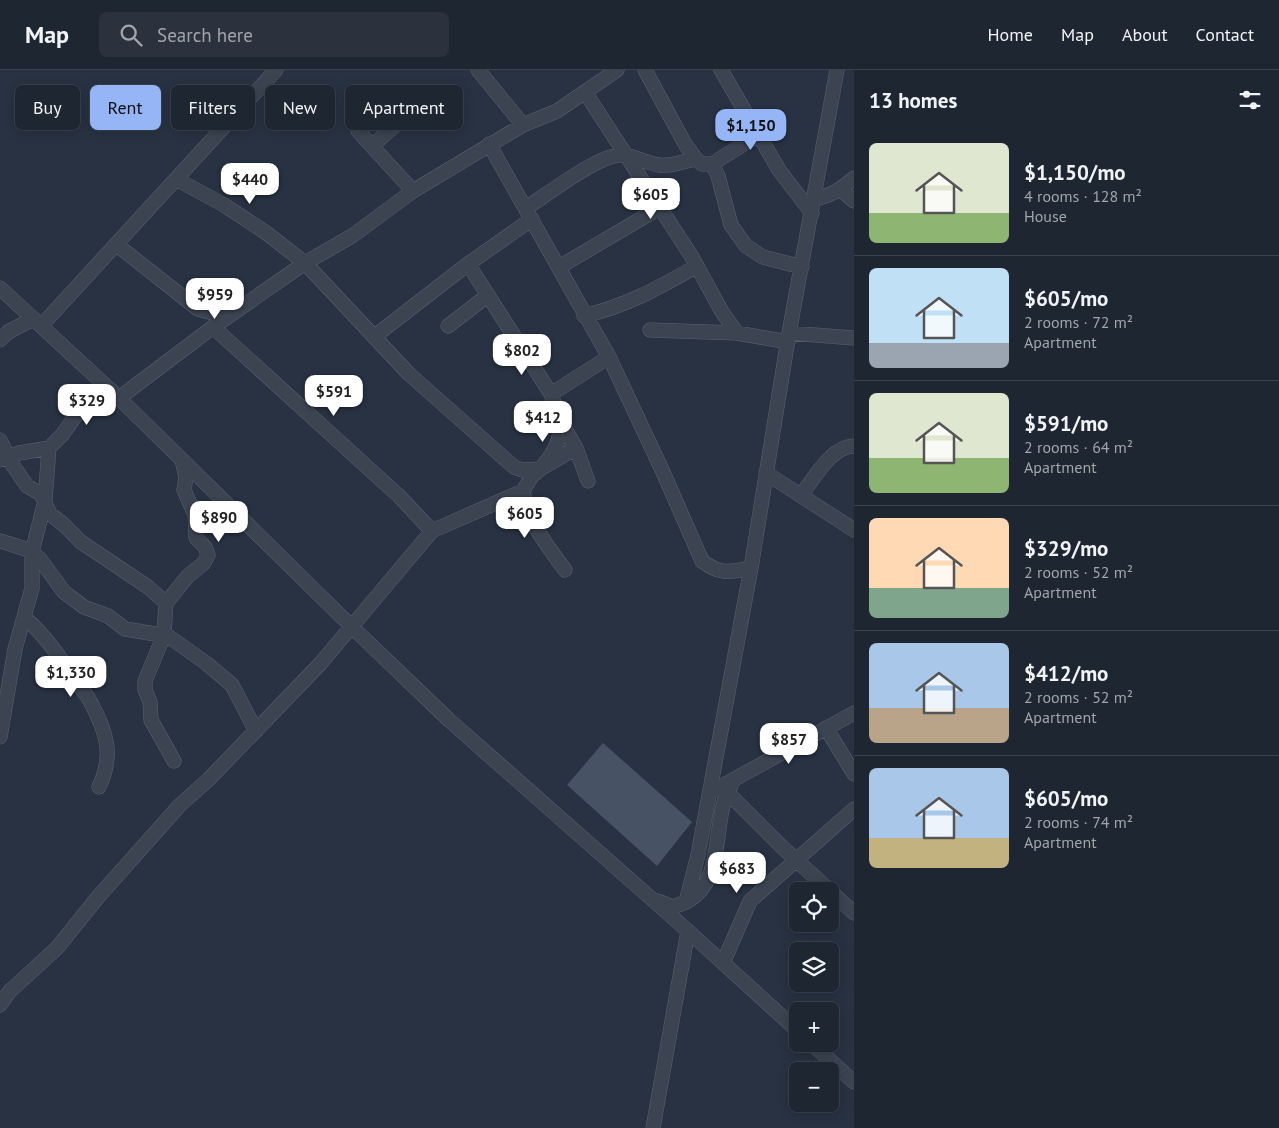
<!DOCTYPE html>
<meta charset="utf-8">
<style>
:root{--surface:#1e2632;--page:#2b323e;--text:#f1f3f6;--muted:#a1a5ac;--line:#3c434d;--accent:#95b5f6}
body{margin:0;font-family:"PT Sans",sans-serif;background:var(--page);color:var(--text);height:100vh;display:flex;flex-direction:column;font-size:19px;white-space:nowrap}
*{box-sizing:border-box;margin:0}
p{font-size:16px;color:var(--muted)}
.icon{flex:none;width:28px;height:28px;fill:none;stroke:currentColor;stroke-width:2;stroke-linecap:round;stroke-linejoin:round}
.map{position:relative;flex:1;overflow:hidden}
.drawer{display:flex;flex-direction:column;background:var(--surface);width:425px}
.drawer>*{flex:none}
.hud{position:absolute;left:15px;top:15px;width:475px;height:45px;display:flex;gap:10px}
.buttons{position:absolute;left:789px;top:812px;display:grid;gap:10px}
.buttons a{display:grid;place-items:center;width:50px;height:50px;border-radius:8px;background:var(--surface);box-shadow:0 2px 12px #0003,0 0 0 1px var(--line);font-size:25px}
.price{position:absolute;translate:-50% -42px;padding:0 11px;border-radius:10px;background:#fff;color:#222;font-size:16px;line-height:32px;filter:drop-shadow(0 1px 2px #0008)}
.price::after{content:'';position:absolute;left:50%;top:30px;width:15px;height:11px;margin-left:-8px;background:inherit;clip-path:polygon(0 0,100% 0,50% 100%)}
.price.current{background:var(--accent);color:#111}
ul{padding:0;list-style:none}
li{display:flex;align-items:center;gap:15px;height:125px;padding:0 15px}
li+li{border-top:1px solid var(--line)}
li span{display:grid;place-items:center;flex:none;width:140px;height:100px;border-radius:8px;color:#555}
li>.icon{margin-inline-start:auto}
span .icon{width:60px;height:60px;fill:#fffc;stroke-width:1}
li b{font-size:21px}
h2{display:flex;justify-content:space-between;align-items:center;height:60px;padding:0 15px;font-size:21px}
.pill{padding:0 18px;border-radius:8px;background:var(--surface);box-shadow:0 2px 12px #0003,0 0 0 1px var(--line);font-size:18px;line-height:45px}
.pill.current{background:var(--accent);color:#111}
header{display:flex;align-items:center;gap:30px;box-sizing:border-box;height:70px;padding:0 25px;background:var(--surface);border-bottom:1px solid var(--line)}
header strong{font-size:24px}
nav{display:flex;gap:28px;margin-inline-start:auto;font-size:18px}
.search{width:350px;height:45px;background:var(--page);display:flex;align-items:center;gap:12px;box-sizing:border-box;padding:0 18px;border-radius:8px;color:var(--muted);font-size:19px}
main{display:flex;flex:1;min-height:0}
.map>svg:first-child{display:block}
.building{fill:#475264}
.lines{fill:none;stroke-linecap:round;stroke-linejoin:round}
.minor-casing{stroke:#5a626f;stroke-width:15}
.minor{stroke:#3c4452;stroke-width:14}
</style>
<header>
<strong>Map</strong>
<div class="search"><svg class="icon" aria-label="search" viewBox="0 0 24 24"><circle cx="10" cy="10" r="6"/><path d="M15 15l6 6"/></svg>Search here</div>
<nav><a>Home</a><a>Map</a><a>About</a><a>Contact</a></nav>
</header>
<main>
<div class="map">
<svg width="854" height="1058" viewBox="0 0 854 1058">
<rect width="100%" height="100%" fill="#283242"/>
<path class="building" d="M603,673L692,752L657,796L567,715Z"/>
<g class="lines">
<g class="minor-casing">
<path id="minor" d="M478,0L523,55
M645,0L685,74L696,89L702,94H712L758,65
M721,0L779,100L812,143
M585,22L692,187L722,242L737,263
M358,61L413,121
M489,74L609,287L663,402L702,491C720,505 729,502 751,498
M372,76L419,34
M712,94L718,106L731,155L746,176L763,187L802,197
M176,109L224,135L265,162L305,193L409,304L514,397L522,400L540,399C554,384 560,372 561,352
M840,119L854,131
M814,129C831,126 841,119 854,108
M526,138C547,125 600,83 623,85C634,86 646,93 659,95C672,97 683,91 696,89
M117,175L198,239L227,247
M468,194L551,324L561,352L576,378L588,411
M559,197L661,137
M0,218L119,328L351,556L449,650L688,861L798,961
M584,246C629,235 658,218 697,196
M41,256L276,0
M448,256L487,226
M213,257L399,426L432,461
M650,260L737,263L788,272
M789,263L854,268
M375,266L468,194L532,149
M0,270L8,262L33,249
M551,324L609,287
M119,328L213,257L305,193L352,166L413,121L523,55L557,41L617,0
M0,370L12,394L27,416L41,424L50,444L63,454L81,472L148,517L166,533L164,565L145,611V620L150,632L151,650L174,691
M0,390L19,383L49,378L62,365L77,344L88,338L102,312
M766,403L854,460
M523,421C528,453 546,474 565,500
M801,425C814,409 831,376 854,376
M0,471L29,480L39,488L64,522L84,537L108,546L125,559L168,566L206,593L232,615L256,661
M166,533L188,506L204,493L208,485L205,477L196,468L195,445L184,420L186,407L182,390
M25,548C44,564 58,584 71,604C77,614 86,622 91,633C107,663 114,685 99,717
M826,658L854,704
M0,667L15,579L32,518V482L45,431L49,378
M721,716L781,776L854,843
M713,721L854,643
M658,831L673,837L686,832L698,785L751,498L789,263L837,0
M686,832C728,810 710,750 731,716
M723,893L750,831L854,739
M0,935L10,921L57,878L98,827L180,735L209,709L320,594L432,461L523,421L532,406L540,399L576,378
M812,974L854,1012
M653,1058L688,861"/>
</g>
<use href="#minor" class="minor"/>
</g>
</svg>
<div class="buttons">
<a><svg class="icon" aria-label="locate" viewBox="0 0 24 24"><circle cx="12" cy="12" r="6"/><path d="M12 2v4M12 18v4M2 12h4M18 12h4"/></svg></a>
<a><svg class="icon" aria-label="layers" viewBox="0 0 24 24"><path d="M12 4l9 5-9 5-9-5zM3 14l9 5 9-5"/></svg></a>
<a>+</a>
<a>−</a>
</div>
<b class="price current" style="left:751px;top:81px">$1,150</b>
<b class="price" style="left:250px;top:135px">$440</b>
<b class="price" style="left:651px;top:150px">$605</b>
<b class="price" style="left:215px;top:250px">$959</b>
<b class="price" style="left:522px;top:306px">$802</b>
<b class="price" style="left:334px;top:347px">$591</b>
<b class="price" style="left:87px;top:356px">$329</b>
<b class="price" style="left:543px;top:373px">$412</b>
<b class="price" style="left:525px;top:469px">$605</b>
<b class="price" style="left:219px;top:473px">$890</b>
<b class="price" style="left:71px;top:628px">$1,330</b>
<b class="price" style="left:789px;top:695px">$857</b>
<b class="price" style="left:737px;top:824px">$683</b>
<div class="hud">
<a class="pill">Buy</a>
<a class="pill current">Rent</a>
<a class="pill">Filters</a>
<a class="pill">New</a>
<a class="pill">Apartment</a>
</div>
</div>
<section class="drawer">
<h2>13 homes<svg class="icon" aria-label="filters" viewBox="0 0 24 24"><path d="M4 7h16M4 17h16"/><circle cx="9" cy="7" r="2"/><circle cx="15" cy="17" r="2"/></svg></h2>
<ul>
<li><span style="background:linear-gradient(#dfe7d0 70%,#8fb573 0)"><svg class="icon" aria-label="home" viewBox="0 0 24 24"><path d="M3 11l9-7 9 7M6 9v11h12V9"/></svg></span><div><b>$1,150/mo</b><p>4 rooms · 128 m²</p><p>House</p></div></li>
<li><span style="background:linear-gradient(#bfe0f5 75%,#9aa5b1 0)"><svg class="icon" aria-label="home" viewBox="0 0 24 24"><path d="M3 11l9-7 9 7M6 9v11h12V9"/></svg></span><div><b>$605/mo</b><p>2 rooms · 72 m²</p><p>Apartment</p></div></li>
<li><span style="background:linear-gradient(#dfe7d0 65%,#8fb573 0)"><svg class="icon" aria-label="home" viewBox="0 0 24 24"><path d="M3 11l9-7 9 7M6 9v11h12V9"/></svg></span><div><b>$591/mo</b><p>2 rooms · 64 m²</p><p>Apartment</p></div></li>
<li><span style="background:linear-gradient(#ffd9b3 70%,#7fa58c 0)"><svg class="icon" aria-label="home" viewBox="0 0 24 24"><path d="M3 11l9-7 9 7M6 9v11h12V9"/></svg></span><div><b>$329/mo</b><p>2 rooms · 52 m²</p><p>Apartment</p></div></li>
<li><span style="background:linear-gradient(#a9c7e8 65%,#b9a48a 0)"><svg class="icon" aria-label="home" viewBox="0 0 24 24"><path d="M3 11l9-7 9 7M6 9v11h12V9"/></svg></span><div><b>$412/mo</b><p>2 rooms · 52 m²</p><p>Apartment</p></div></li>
<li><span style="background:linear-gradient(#a9c7e8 70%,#c2b280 0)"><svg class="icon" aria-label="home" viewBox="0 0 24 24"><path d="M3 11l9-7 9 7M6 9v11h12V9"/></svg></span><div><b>$605/mo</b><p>2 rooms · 74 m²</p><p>Apartment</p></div></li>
</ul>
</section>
</main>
